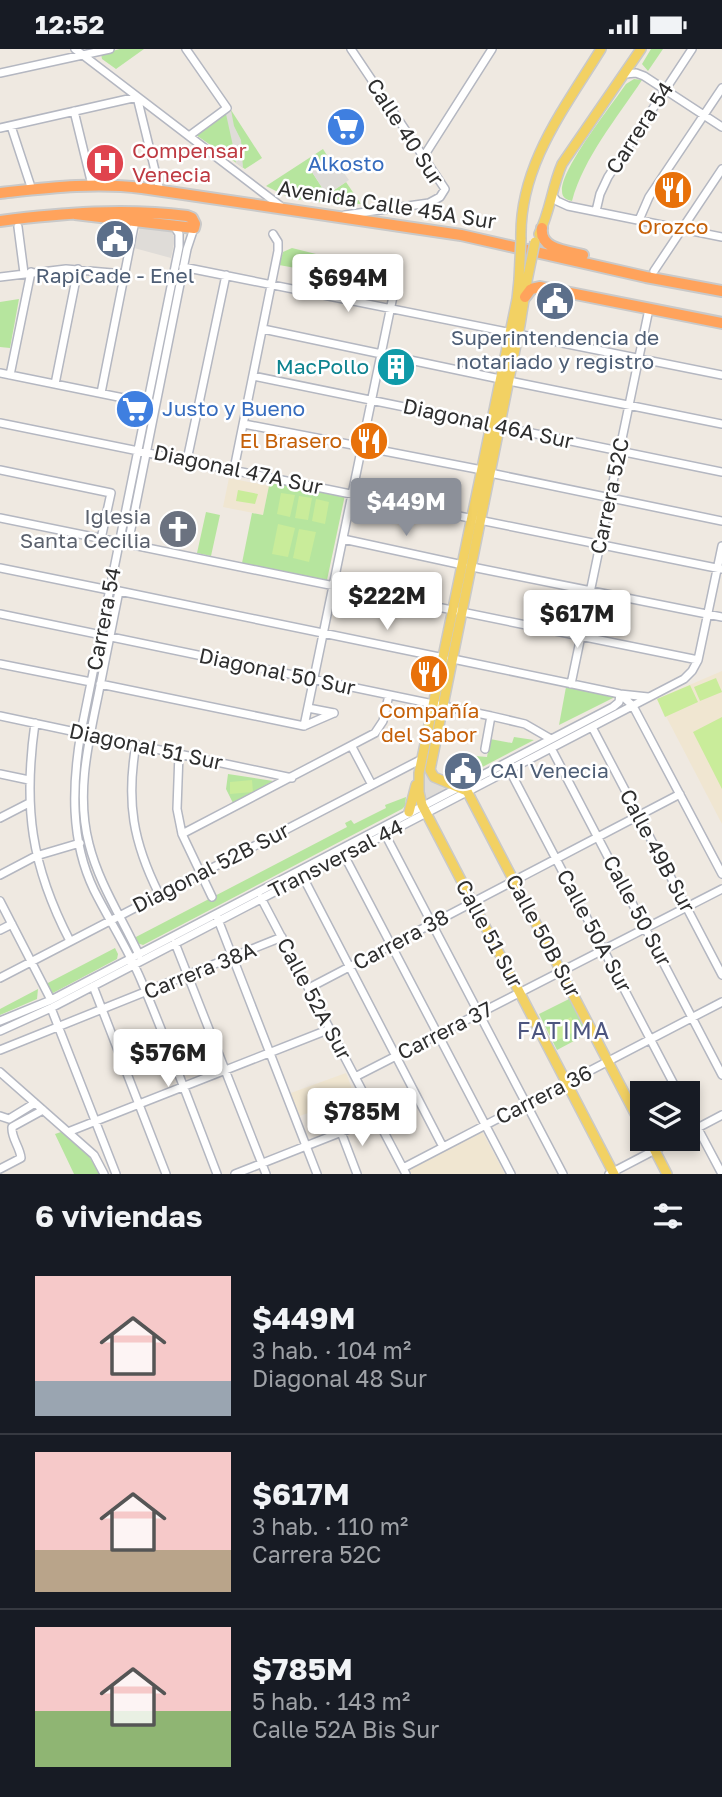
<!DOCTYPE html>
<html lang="es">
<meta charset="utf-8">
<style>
:root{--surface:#171b24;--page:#20242c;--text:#f1f3f6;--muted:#9ea1a6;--line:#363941;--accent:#8c9099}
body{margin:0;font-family:"Golos Text",sans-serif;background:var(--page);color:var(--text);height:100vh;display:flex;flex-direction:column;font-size:26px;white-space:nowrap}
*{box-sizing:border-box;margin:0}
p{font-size:23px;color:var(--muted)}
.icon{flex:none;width:38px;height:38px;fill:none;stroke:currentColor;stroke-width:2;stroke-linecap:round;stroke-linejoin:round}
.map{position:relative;height:1125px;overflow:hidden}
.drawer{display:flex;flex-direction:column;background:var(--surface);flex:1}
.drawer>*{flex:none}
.fabs{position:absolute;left:630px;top:1032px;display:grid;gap:14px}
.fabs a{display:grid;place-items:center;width:70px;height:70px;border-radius:0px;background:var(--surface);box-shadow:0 4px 10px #0003;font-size:35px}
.price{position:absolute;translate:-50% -60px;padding:0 16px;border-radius:7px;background:#fff;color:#222;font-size:23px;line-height:46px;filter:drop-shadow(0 2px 4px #0008)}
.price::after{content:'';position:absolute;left:50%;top:42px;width:21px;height:16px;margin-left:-10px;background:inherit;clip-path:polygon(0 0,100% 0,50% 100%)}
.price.active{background:var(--accent);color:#fff}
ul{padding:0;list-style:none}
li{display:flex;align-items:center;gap:21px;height:175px;padding:0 35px}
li+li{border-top:2px solid var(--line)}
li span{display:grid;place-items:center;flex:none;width:196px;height:140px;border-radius:0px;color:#555}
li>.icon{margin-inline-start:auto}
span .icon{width:84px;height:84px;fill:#fffc;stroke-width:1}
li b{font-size:30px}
h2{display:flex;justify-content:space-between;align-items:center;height:84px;padding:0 35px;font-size:30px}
.status{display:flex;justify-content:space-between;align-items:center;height:49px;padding:0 35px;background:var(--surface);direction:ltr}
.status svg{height:19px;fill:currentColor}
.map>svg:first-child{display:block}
.education{fill:#f0e6d1}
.green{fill:#b6e59e}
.pitch{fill:#c9ec9a}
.plaza{fill:#dfdcd8}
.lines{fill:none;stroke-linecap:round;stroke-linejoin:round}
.minor-casing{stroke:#b4b7c1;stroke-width:10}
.major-casing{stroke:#c9c9c9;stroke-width:12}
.highway-casing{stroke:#c9c9c9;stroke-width:14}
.minor{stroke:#fff;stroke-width:7}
.major{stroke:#f2d163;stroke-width:9}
.highway{stroke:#ffa35c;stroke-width:10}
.major-bridge-casing{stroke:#c9c9c9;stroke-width:12;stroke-linecap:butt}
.major-bridge{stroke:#f2d163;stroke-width:9}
.labels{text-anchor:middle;stroke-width:5;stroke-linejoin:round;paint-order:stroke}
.street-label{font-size:21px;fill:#2e2e2e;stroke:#fff}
.health-label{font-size:21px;fill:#be3a42;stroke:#fff;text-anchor:start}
.shop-label{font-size:21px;fill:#366cbe;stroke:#fff}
.food-label{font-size:21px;fill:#c56008;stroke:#fff}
.service-label{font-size:21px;fill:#4e5e75;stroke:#fff}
.culture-label{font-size:21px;fill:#0d838f;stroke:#fff;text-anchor:end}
.worship-label{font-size:21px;fill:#5b616d;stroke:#fff;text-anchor:end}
.neighbourhood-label{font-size:23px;letter-spacing:2px;fill:#4d5680;stroke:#fff}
</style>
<div class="status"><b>12:52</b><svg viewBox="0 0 49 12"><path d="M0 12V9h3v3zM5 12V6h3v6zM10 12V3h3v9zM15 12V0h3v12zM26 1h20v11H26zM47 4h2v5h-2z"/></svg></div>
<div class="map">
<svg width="722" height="1125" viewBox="0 0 722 1125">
<rect width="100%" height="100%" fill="#efe9e1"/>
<path class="education" d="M229,429L269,437L263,466L223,458Z
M722,622V775L657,650Z
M346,1024L357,1053L330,1063L327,1057L297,1068L288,1045Z
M482,1082L505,1125H410L407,1120Z"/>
<path class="green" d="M120,0H144L116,20L102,10L101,5Z
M651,0H663L648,22L642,15Z
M634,30L642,31C617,69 584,108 572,152C567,151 562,149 562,142C561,119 612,56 626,35Z
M231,61L262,109L245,120L196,86Z
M323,100L328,108L310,120L323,140L315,146H307L300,151L292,150L266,137Z
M346,133L361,155L316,153Z
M292,199L380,221L388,228L389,236L279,216L283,203Z
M176,226H178L146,394H143Z
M19,250L10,299L0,298V253Z
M270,432L345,446L327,531L242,514L252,464L263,466Z
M206,463L220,466L211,507L197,504Z
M566,638L615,648L559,676Z
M514,688L534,691L469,725L452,724L456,708L474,711L475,707L487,708L490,690L512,694Z
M228,725L273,732L233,754L226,740Z
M406,748L405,757L402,760L143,896L137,894L134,889L347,778L345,774L351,771L354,775L386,759L385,756Z
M115,899L118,905L117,910L51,945L46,935Z
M38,940L37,950L0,966V960Z
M571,949L589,984L557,1001L539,965Z
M61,1083L87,1104L100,1125H74L55,1085Z"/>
<path class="pitch" d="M238,441L258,445L255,455L236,452Z
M281,444L295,446L290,468L277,465Z
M299,447L312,449L308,471L295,469Z
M316,450L329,453L325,475L312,472Z
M278,475L295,479L288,508L272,505Z
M299,480L316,483L309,513L293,509Z
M716,629L722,643L700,652L694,638Z
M690,636L698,653L665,668L657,650Z
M722,668V740L693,683Z
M252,731L253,743L230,745V733Z
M571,968L578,981L554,993L547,981Z"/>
<path class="plaza" d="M231,61L234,77L241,91L243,119L236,114L233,97L226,65Z
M331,106L349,131L316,153L300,151L307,146H315L323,140L310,120Z
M140,179L172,183L175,190L171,209L134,199Z
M436,659L439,660L426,723L432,731L451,738L425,751L421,731Z"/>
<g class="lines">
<g class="minor-casing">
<path id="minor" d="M75,0L283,159
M186,0L227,59L189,87
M0,24L110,0
M625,25L636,24L644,27L722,78
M137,48L160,142
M74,62L92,136
M11,77L32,141
M0,79L137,48
M424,107L492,0
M552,146L557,152L568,157L722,188
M596,162L600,145L608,128L692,0
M345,166L429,154L440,148L445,140L351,0
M639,171L649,148L722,39
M174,177L179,185V198L81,683C72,736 70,791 94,841C109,871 128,900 141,931C168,995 192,1060 217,1125
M18,178L24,224
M183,218L722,326
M654,222L722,120
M0,228L66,220L124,225
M263,280L500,330
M0,324L148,354
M10,326L31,223
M253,327L722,423
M509,332L722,375
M55,335L78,220
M101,344L135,172
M0,374L721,520
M244,375L482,421
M187,411L226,226
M234,420L278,202V193L273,185
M0,421L111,444L101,490
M490,424L722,472
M0,469L698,611
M343,490L463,516
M128,495L187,200L194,179
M472,518L722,568
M0,519L109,541
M0,565L491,667L525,675L551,690
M453,610L620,645L648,648
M0,615L91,633
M100,635L304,677L334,664
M571,635L649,260
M308,659L334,664
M0,667L292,729
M35,674C23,758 31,817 70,892
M304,677L397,228
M592,678L722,926
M136,695C126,753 133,793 159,845
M352,698L372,736
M551,699L722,1026
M485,700L491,667
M179,704L177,760L182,785L212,848
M509,720L679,1045
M0,725L29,731
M0,769L29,754
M182,785L375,684L383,672L389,646
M385,785L563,1125
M344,806L511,1125
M0,826L36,807L80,794
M303,828L443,1098
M261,849L406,1125
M0,852L51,951
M217,868L317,1125
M0,881L12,875
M175,894L266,1125
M139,906C122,869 99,835 89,795C76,746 88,695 98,647C105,612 112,577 119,542L444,609
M0,929L422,710
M93,937L166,1125
M309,939L680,745
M51,959L116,1125
M0,972L51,951L613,658L619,653L620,645L633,657L722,825
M0,982L51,959L684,630L692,622L698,611L722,497
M0,1001L282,888
M0,1023L94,1106L104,1125
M355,1028L722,840
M688,1061L722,1125
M0,1067L9,1070L35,1054
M68,1083L330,980
M341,1083L357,1125
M688,1084L722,1066
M403,1119L722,953
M0,1120L21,1109C20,1098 11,1089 12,1078L43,1061
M235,1125L377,1069
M609,1125L676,1090"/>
</g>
<g class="major-casing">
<path id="major" d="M539,185C550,163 552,138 562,115L641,0
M521,190C519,117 564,60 601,0
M519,231L517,250L419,724V743L422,756L614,1125
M527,232L520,276L430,721L434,728L467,742L642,1078
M409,763L416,736
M649,1090L667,1125"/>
</g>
<g class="highway-casing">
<path id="highway" d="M0,144C47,139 94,133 142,139L461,186L646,228L722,242
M0,172C62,164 125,159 187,167L192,169L195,175L194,179L75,165
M542,179C539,200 566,202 583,206
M525,248L531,240L540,238L722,274"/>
</g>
<use href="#minor" class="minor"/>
<use href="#major" class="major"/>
<use href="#highway" class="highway"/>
<g class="major-bridge-casing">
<path id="major-bridge" d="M519,231L521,190
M527,232L535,193"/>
</g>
<use href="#major-bridge" class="major-bridge"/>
</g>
<defs>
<g id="supermarket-disc" transform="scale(2.0125)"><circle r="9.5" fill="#3f7fe0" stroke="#fff"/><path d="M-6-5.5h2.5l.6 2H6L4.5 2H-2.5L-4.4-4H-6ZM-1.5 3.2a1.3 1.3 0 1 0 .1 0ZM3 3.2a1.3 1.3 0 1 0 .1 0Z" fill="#fff"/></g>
<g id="hospital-disc" transform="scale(2.0125)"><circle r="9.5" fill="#e0444e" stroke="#fff"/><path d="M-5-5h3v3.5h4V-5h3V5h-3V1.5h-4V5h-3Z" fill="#fff"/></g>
<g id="restaurant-disc" transform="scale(2.0125)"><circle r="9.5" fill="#e8710a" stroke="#fff"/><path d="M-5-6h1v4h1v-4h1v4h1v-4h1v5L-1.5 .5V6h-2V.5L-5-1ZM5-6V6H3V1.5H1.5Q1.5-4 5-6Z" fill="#fff"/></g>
<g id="civic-disc" transform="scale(2.0125)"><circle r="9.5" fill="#5c6f8a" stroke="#fff"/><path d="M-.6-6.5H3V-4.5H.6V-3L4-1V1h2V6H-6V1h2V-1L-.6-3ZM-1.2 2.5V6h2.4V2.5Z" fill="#fff"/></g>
<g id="building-disc" transform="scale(2.0125)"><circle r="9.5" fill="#0f9aa8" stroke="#fff"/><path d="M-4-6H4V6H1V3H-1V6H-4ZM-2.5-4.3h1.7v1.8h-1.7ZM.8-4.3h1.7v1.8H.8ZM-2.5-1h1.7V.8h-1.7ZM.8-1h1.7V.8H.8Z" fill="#fff"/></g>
<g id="church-disc" transform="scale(2.0125)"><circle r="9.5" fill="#6b7280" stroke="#fff"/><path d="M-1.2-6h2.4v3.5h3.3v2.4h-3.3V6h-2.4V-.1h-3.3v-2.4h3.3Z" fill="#fff"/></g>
</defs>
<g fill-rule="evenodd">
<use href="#supermarket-disc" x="346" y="78"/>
<use href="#hospital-disc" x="105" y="114"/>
<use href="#restaurant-disc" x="673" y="141"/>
<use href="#civic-disc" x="115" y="190"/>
<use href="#civic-disc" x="555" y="252"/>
<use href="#building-disc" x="396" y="318"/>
<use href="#supermarket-disc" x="135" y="360"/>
<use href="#restaurant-disc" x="369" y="392"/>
<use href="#church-disc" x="178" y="480"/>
<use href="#restaurant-disc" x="429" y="625"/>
<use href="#civic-disc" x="463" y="722"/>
</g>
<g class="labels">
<g class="street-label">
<text transform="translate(640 79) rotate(-57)" y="7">Carrera 54</text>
<text transform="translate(405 83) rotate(57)" y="7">Calle 40 Sur</text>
<text transform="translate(387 156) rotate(9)" y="7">Avenida Calle 45A Sur</text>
<text transform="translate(488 375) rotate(12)" y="7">Diagonal 46A Sur</text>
<text transform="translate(238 421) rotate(12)" y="7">Diagonal 47A Sur</text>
<text transform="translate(610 447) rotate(-78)" y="7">Carrera 52C</text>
<text transform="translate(104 570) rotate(-79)" y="7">Carrera 54</text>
<text transform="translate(277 623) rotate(12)" y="7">Diagonal 50 Sur</text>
<text transform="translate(146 698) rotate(12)" y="7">Diagonal 51 Sur</text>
<text transform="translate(657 802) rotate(62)" y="7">Calle 49B Sur</text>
<text transform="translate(336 810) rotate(-27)" y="7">Transversal 44</text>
<text transform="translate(211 819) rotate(-27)" y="7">Diagonal 52B Sur</text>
<text transform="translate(637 862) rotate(62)" y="7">Calle 50 Sur</text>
<text transform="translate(594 882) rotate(62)" y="7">Calle 50A Sur</text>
<text transform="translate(489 885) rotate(62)" y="7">Calle 51 Sur</text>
<text transform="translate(543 887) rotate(62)" y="7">Calle 50B Sur</text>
<text transform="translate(401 891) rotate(-28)" y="7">Carrera 38</text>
<text transform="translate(200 922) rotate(-22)" y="7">Carrera 38A</text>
<text transform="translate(314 950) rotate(62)" y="7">Calle 52A Sur</text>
<text transform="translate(445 982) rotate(-27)" y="7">Carrera 37</text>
<text transform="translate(544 1046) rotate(-27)" y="7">Carrera 36</text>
</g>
<g class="health-label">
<text x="132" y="109">Compensar<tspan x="132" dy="24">Venecia</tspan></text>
</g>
<g class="shop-label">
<text x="346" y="122">Alkosto</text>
<text x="162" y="367" text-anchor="start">Justo y Bueno</text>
</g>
<g class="food-label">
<text x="673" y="185">Orozco</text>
<text x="342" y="399" text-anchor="end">El Brasero</text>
<text x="429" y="669">Compañía<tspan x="429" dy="24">del Sabor</tspan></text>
</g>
<g class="service-label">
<text x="115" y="234">RapiCade - Enel</text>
<text x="555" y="296">Superintendencia de<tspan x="555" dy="24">notariado y registro</tspan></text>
<text x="490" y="729" text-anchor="start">CAI Venecia</text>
</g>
<g class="culture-label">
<text x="369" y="325">MacPollo</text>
</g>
<g class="worship-label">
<text x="151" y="475">Iglesia<tspan x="151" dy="24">Santa Cecilia</tspan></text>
</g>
<g class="neighbourhood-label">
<text x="564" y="990">FATIMA</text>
</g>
</g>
</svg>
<div class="fabs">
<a><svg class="icon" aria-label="layers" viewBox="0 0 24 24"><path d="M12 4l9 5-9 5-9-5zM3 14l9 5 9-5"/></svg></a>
</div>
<b class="price" style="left:348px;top:265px">$694M</b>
<b class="price active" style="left:406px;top:489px">$449M</b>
<b class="price" style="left:387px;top:583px">$222M</b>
<b class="price" style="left:577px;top:601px">$617M</b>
<b class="price" style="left:168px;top:1040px">$576M</b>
<b class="price" style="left:362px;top:1099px">$785M</b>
</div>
<section class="drawer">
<h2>6 viviendas<svg class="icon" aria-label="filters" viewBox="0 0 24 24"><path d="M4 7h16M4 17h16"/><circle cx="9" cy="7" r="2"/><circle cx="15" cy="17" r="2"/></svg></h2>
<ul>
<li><span style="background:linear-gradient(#f6c9c9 75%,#9aa5b1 0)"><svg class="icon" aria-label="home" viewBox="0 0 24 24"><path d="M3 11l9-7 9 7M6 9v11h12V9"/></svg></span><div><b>$449M</b><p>3 hab. · 104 m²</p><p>Diagonal 48 Sur</p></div></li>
<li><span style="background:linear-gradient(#f6c9c9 70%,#b9a48a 0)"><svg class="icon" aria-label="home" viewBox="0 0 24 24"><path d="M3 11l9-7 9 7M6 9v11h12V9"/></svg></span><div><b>$617M</b><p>3 hab. · 110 m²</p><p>Carrera 52C</p></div></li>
<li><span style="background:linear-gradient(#f6c9c9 60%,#8fb573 0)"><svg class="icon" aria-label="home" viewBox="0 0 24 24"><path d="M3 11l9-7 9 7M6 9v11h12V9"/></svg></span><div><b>$785M</b><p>5 hab. · 143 m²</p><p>Calle 52A Bis Sur</p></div></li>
</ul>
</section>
